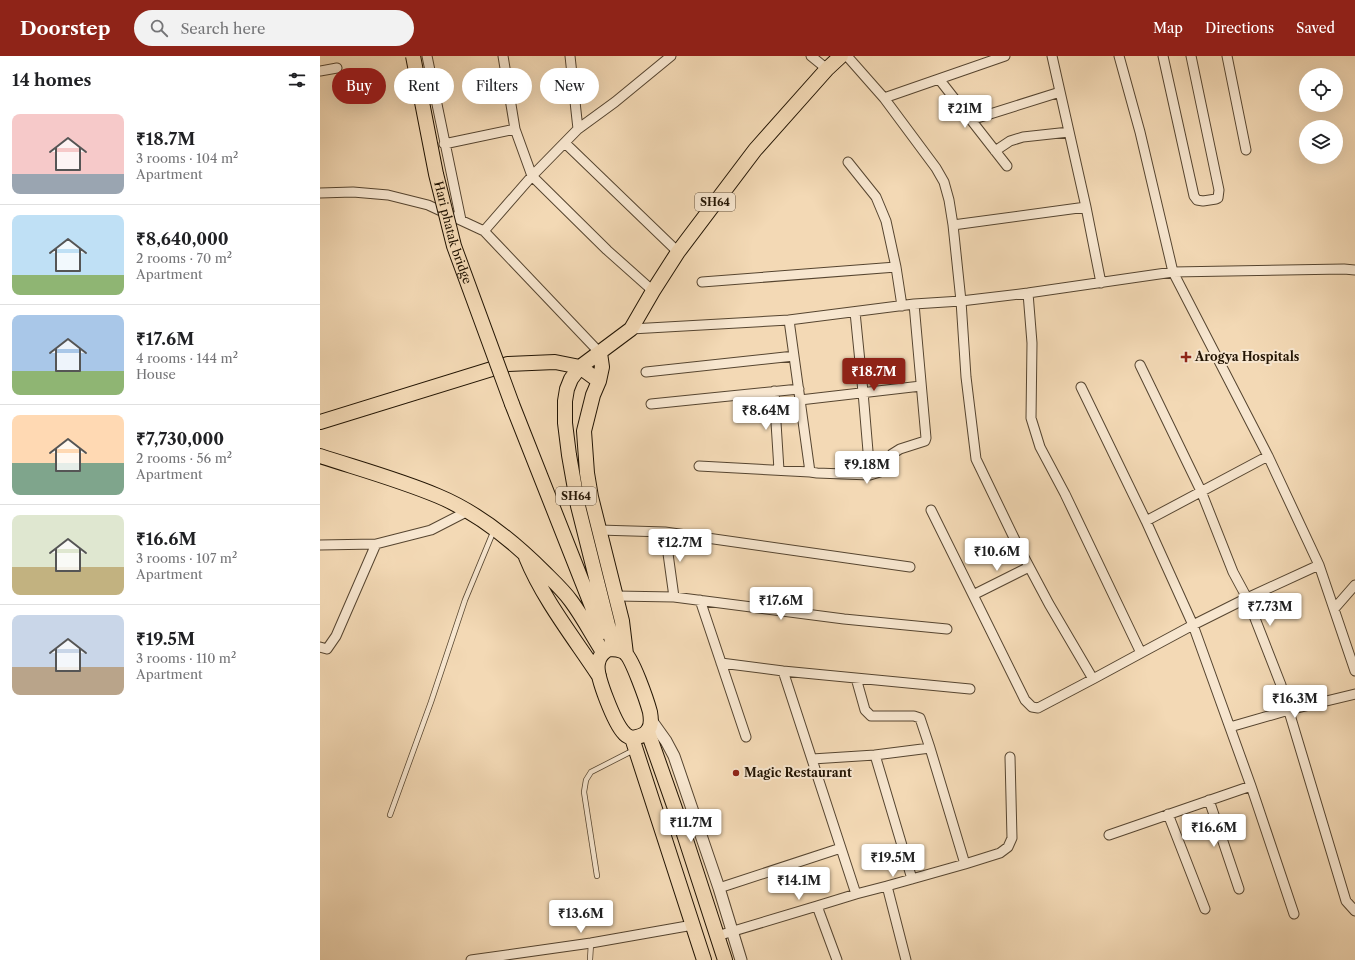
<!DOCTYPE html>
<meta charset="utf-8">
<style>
:root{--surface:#fff;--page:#f2f2f2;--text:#202124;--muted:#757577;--line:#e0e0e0;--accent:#8f2418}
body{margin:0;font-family:"Libre Caslon Text",serif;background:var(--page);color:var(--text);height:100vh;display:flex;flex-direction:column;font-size:15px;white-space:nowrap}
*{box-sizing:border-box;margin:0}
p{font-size:13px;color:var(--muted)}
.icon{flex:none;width:22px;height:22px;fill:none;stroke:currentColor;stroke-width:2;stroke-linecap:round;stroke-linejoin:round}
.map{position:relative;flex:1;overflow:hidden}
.side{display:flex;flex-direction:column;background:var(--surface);width:320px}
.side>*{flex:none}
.hud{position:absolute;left:12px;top:12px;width:380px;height:36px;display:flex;gap:8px}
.controls{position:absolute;left:979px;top:12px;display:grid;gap:8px}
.controls a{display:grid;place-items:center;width:44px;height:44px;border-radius:50%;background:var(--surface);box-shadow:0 4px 16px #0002;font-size:20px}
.price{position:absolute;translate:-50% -34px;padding:0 9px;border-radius:4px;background:#fff;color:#222;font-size:13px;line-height:26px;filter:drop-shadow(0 1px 2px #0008)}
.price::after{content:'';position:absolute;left:50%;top:24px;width:12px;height:9px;margin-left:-6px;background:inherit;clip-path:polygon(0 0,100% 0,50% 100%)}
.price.on{background:var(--accent);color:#fff}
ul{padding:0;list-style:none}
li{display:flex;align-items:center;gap:12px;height:100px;padding:0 12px}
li+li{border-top:1px solid var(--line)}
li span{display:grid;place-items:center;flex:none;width:112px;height:80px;border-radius:8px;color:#555}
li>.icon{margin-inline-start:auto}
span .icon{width:48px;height:48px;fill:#fffc;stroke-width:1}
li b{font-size:17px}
h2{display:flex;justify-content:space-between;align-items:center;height:48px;padding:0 12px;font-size:17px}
.tag{padding:0 14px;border-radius:18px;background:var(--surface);box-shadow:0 4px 16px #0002;font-size:14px;line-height:36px}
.tag.on{background:var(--accent);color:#fff}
header{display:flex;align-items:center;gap:24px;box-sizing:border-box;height:56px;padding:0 20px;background:var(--accent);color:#fff}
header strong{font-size:19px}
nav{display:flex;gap:22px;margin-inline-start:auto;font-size:14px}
.search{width:280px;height:36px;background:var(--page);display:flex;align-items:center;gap:10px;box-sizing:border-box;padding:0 14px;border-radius:22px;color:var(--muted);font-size:15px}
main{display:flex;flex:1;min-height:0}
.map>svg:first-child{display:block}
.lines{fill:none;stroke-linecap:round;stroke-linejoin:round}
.service-casing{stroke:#564530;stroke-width:6}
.minor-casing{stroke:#564530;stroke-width:11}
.tertiary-casing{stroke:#564530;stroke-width:13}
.primary-casing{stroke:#221403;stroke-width:16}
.service{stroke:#f7e6cf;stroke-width:4.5}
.minor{stroke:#f7e6cf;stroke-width:9}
.tertiary{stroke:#f7e6cf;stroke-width:11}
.primary{stroke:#f3d9b5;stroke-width:14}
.primary-bridge-casing{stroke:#221403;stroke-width:16;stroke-linecap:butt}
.primary-bridge{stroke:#f3d9b5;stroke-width:14}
.poi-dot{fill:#8f2418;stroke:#f7e6cf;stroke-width:1.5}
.labels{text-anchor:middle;stroke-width:4;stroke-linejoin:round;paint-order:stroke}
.shield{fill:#f7e6cf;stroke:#625340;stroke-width:1}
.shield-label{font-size:11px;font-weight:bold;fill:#221403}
.street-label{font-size:12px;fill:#221403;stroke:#f7e6cf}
.poi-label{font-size:12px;font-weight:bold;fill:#221403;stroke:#f7e6cf;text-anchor:start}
</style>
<header>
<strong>Doorstep</strong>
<div class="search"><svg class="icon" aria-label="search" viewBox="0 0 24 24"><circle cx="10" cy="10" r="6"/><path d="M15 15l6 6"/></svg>Search here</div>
<nav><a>Map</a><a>Directions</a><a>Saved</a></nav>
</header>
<main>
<section class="side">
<h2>14 homes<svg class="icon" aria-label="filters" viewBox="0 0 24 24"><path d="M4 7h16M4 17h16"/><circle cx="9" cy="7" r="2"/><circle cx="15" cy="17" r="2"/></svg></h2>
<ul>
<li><span style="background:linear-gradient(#f6c9c9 75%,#9aa5b1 0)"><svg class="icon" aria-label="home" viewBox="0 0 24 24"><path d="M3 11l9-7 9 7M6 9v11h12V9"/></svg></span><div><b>₹18.7M</b><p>3 rooms · 104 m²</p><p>Apartment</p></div></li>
<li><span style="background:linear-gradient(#bfe0f5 75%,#8fb573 0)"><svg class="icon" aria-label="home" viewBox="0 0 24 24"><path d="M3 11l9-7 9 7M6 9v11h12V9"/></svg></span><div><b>₹8,640,000</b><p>2 rooms · 70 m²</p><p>Apartment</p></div></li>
<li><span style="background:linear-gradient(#a9c7e8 70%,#8fb573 0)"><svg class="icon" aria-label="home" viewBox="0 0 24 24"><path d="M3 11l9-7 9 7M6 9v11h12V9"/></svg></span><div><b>₹17.6M</b><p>4 rooms · 144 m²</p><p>House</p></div></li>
<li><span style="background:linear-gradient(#ffd9b3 60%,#7fa58c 0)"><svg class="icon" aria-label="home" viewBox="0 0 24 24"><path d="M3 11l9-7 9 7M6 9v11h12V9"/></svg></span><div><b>₹7,730,000</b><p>2 rooms · 56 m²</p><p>Apartment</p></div></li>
<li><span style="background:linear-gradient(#dfe7d0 65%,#c2b280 0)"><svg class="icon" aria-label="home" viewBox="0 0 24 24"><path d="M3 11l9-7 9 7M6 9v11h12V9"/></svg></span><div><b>₹16.6M</b><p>3 rooms · 107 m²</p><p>Apartment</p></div></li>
<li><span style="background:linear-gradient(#c9d6e8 65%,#b9a48a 0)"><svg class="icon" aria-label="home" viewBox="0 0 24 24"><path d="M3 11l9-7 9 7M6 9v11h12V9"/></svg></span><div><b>₹19.5M</b><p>3 rooms · 110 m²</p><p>Apartment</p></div></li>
</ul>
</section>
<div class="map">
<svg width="1035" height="904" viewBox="0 0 1035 904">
<rect width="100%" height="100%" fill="#f3d9b5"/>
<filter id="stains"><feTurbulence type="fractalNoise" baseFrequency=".005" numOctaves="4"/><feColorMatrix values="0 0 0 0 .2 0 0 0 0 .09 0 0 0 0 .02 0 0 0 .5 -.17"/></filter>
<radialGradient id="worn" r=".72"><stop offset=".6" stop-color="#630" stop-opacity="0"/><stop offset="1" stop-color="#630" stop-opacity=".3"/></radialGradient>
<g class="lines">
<g class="service-casing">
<path id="service" d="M70,759L111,646L145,544L174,474
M277,820L264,736L266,724L271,716L314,694
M270,904L271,887"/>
</g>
<g class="minor-casing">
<path id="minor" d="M107,0L141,164
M183,0L195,73L212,120L287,194L333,235
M250,0L258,73
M491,0L507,13
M527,0L564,42L616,112L624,126L629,144L633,169L641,245L646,321L656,403L696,486L729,548L773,623L821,597L745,438L720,391L711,362L712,287L708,237
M732,0L766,151L781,227
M799,0L820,76L853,216L948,400L999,509L1035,615
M843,0L874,140L877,144L883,145L896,143L898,142L899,134L871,0
M907,0L926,94
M0,15L17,12
M619,23L687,110
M564,42L685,0
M651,64L740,36
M245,87L358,196
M124,88L195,73
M675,95L690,85L703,81L749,76
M528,106L556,141L566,165L576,211L582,250
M0,137L33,136L68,139L108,149L164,175
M633,169L766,151
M382,226L576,211
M535,256L543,336L550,419
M469,264L490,416L497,417L550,419L560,416L572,398L580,393L605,385L606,382L594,248
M311,273L469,264L594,248L641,245L708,237L853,216L1024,213L1035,214
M280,297L164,175L212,120L258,73L295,46L351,0
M820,309L881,435L913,516L927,542L961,629L1026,845L1035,855
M326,316L474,300
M761,331L826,465L873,569L931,730L974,858
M454,335L459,414
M480,344L601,330
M331,348L479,333
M379,410L490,416
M611,454L705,644L712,651L718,652L773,623
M826,465L948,400
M279,474L345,476L590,511
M345,476L354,541
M0,489L56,488L111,474L148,455
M653,539L709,511
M296,540L354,541L524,563L627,573
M380,544L426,681
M1014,553L1035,529
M0,591L7,593L16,580L56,488
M821,597L873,569L927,542L999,509
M401,607L463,615L650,633
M463,615L536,838
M536,622L545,654L551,660H594L600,662L610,692L645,808
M910,671L969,654L1035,638
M492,703L555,699
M889,744L919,833
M848,758L885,853
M789,779L931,730
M592,823L555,699L610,692
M567,830L645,808L680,797L688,791L692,782L690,701
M399,832L521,792
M497,850L536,838L567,830L586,904
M397,880L497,850L517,904
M151,904L271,887L373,869"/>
</g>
<g class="tertiary-casing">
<path id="tertiary" d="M331,664L346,685L354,700L399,832L421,904"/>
</g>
<g class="primary-casing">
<path id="primary" d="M280,297L282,311L279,325L273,339L264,375L267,417L271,441L302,565L306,598
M192,348L282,576
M0,366L188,308L235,306L260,311L279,325
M0,400C40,413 80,424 118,440C159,457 193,485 224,516C233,525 243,534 251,545C263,561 272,579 283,596
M206,501C223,543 254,582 279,620
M289,593C295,593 299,593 304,596C312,601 327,645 330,656C331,662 332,669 328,674C325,680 318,681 312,682C309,681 306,680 304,677C295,668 275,619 278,607C279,600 283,596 289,593Z
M294,593L258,450L249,399L245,367V345L247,333L251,323L260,311L311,273L333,235L358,196L435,94L507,13L521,0
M328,676L364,778L405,904
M312,682L384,904"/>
</g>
<use href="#service" class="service"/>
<use href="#minor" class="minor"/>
<use href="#tertiary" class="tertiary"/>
<use href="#primary" class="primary"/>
<g class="primary-bridge-casing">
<g id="primary-bridge">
<path id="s1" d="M93,0L116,118L134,190L192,348"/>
</g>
</g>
<use href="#primary-bridge" class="primary-bridge"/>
</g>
<g class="poi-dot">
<path d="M864 295h4v4h4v4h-4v4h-4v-4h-4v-4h4z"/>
<circle cx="416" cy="717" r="4"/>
</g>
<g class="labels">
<g class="shield">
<rect x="375" y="137" width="40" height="18" rx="3"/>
<rect x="236" y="431" width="40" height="18" rx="3"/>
</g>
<g class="shield-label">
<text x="395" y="150">SH64</text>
<text x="256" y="444">SH64</text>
</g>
<g class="street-label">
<text dy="4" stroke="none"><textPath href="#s1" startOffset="181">Hari phatak bridge</textPath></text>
</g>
<g class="poi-label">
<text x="875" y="305">Arogya Hospitals</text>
<text x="424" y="721">Magic Restaurant</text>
</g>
</g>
<rect width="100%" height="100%" filter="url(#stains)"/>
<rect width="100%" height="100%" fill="url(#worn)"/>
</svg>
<div class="controls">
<a><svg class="icon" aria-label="locate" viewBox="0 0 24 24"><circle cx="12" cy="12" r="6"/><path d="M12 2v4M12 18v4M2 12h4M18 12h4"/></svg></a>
<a><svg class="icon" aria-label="layers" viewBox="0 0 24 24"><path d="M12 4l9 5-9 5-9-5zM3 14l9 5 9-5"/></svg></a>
</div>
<b class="price" style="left:645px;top:73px">₹21M</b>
<b class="price on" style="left:554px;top:336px">₹18.7M</b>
<b class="price" style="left:446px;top:375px">₹8.64M</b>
<b class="price" style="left:547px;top:429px">₹9.18M</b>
<b class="price" style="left:360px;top:507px">₹12.7M</b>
<b class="price" style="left:677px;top:516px">₹10.6M</b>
<b class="price" style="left:461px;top:565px">₹17.6M</b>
<b class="price" style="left:950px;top:571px">₹7.73M</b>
<b class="price" style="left:975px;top:663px">₹16.3M</b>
<b class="price" style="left:371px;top:787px">₹11.7M</b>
<b class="price" style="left:894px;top:792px">₹16.6M</b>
<b class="price" style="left:573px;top:822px">₹19.5M</b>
<b class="price" style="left:479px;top:845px">₹14.1M</b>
<b class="price" style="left:261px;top:878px">₹13.6M</b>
<div class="hud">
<a class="tag on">Buy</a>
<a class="tag">Rent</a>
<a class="tag">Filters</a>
<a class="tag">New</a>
</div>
</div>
</main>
